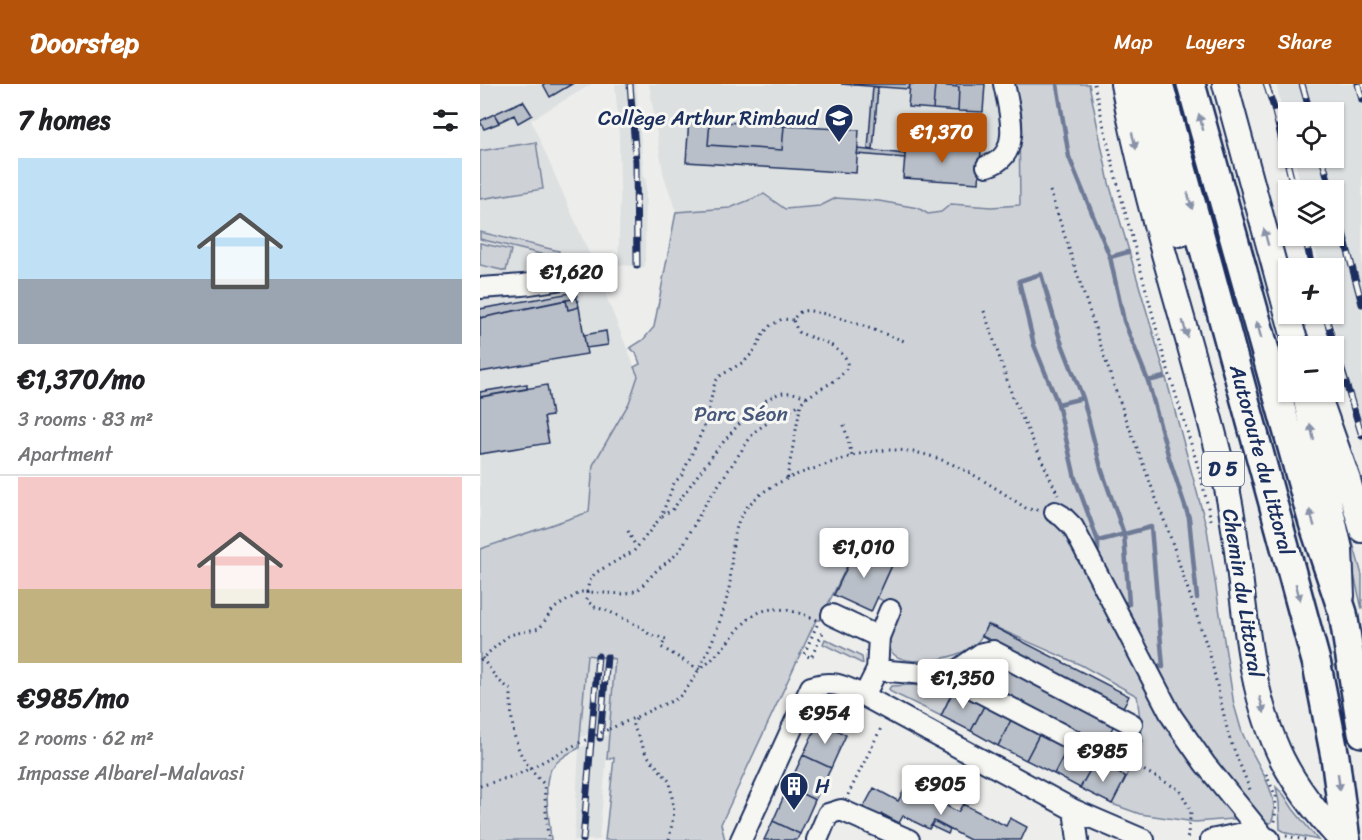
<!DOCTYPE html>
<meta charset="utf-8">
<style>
:root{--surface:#fff;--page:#f6f6f6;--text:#202124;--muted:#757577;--line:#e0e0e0;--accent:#b45309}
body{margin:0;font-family:Sriracha,sans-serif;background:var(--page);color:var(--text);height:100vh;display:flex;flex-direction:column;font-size:22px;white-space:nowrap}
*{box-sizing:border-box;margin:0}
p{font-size:20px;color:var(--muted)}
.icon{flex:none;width:33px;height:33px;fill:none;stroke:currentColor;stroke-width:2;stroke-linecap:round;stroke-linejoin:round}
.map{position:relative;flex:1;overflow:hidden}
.sheet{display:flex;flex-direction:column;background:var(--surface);width:480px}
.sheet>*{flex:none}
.fabs{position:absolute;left:798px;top:18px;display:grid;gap:12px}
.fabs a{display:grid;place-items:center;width:66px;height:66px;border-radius:0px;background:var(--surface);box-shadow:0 2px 4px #0004;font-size:30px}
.price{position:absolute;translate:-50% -51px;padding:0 14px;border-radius:6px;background:#fff;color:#222;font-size:20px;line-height:39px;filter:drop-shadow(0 2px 3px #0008)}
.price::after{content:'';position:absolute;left:50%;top:36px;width:18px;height:14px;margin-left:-9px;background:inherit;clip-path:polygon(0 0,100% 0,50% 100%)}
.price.selected{background:var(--accent);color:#fff}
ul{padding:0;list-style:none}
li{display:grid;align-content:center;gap:12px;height:318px;padding:0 18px}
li+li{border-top:2px solid var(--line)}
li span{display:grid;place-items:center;height:186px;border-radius:0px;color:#555}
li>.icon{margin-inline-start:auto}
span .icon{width:108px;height:108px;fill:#fffc;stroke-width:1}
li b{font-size:26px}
h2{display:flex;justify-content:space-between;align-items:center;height:72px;padding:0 18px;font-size:26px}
header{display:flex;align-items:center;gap:36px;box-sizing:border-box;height:84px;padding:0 30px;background:var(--accent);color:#fff}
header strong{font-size:28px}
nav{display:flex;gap:33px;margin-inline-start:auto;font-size:21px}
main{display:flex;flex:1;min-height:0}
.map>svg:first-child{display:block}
.built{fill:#dde0e1}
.green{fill:#ced2d7;stroke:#74809a;stroke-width:1.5}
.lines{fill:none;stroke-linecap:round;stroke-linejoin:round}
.stream{stroke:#6e7a96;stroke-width:4.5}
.building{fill:#b9bfc8;stroke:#1b2f5e;stroke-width:1.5}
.minor-casing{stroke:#1b2f5e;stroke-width:24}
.major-casing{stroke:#1b2f5e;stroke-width:28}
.highway-casing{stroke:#1b2f5e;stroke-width:32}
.path{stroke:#1b2f5e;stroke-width:3;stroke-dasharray:1.5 4.5;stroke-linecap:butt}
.minor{stroke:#f6f6f2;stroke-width:20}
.major{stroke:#f6f6f2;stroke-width:24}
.highway{stroke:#f6f6f2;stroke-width:27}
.rail-casing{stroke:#1b2f5e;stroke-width:7}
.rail{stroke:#f6f6f2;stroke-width:4.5;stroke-dasharray:14;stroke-linecap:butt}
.path-bridge{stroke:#1b2f5e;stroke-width:3;stroke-dasharray:1.5 4.5;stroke-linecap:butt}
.oneway{fill:#8892a8}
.labels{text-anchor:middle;stroke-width:6;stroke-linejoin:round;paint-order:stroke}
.shield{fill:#f6f6f2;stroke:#5d6b8a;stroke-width:1.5}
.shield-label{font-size:20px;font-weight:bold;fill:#1b2f5e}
.poi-label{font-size:21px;fill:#1b2f5e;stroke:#f6f6f2;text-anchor:end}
.park-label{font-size:21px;fill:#48587c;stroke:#f6f6f2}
.street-label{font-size:21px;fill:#1b2f5e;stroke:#f6f6f2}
</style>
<header>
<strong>Doorstep</strong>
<nav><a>Map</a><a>Layers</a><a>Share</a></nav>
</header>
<main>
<section class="sheet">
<h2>7 homes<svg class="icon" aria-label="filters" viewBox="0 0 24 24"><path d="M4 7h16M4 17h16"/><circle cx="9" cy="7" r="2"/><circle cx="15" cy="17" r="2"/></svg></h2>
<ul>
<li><span style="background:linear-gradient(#bfe0f5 65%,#9aa5b1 0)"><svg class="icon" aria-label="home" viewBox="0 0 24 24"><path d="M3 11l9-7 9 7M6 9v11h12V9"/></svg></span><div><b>€1,370/mo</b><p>3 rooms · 83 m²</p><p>Apartment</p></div></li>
<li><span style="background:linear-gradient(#f6c9c9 60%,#c2b280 0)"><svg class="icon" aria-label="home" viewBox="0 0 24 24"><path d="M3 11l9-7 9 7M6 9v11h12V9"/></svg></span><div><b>€985/mo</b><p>2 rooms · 62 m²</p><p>Impasse Albarel-Malavasi</p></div></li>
</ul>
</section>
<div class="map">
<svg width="882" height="756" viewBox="0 0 882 756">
<rect width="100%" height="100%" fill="#edeeec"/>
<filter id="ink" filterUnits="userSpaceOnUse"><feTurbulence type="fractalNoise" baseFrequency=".0167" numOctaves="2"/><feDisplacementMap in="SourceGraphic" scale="12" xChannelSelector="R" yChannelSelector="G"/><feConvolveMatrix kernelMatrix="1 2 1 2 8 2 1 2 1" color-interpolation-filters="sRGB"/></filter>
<g filter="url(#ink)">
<path class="built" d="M0,0H112L51,36L109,169L158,292L149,319L113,381L109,428L0,465Z
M135,0H156L164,92L166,97L165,183L138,181L140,115L139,54Z
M169,0H532L539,32L541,121L511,123L471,120L461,128L448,130L438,124L340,122L305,125L284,110L250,124L196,128L183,89Z
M796,0H882V362L851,230H854V184H840L832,152H854V106H822L814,74H854V28H808V51Z
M107,571L135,574L130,641L100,654Z
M129,650L119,756H94L99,664Z"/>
<path class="green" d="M532,0H609L629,99L683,283L727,445L754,621C757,630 759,639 762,648C771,672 804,713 791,739L765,734L715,738L660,730L632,720L663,658L657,612L601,581L508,540C504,546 502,555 496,559C491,563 485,567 480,569C464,576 418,584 410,565C405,553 415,535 419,524L397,514L413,479L377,462L340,536H336L241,740L245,756H125L134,674L127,675L135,575L107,571L99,664C88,669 70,680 68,693C64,708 70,740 71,756H0V465L109,428L113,381L149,319L158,292L154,283L160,280L156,269L150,264L163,256L174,243L196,128L250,124L284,110L305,125L340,122L356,114L399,117L438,124L448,130L461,128L471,120L511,123L540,121L539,32Z
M56,58L63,105L0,115V67Z
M0,148L79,167L77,174L0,155Z
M0,159L31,166L26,187L0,181Z
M836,328L882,491V525Z
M345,555L382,573L383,580L343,560Z
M432,601L456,604L472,609L461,632L411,608L409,605L411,602Z
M796,703L804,711L813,725L838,756L807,749L800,745L799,718Z"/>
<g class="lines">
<path class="stream" d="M577,0L589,73L630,173L644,237L668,297L689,374L709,434L717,514
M630,173L648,168
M668,297L684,293
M578,320L603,314
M618,457L671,443L683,583L674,581
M610,463L618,466V457L595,394L578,320L554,261L539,197L561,190L580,255L603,314L621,384L644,450L649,520L640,518"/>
</g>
<path class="building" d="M63,0H92L70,13Z
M361,0H430L429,5Z
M430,0H505L503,28L478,27L479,3L455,1L453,25L428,23Z
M455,1L479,3L478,27L453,25Z
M393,3H398L393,66L388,65Z
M43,17L52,31L38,39L34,31L19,38L14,30Z
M14,30L19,39L4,45L0,37Z
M209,35L230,37L228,61L302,66L304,42L379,46L376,89L206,78Z
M230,37L304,42L302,66L228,61Z
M426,61L501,65L499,99L423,94Z
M378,65L425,70V74L377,70Z
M96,208L97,214L0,234V225Z
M97,214L99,223L88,226L86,216Z
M86,216L88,226L99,223L107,270L0,288V234Z
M126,247L128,261L106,264L104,251Z
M47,300V305L0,313V308Z
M67,301L72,332L64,333L69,359L0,370V313Z
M377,462L413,479L391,528L354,511Z
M507,541L516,544L649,612L642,625L502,552Z
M521,578L636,637L623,662L508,602Z
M474,605L505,620L491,647L461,632Z
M505,620L532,634L518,662L491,647Z
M532,634L560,649L546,676L518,662Z
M339,637L366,651L351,684L323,671Z
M560,649L588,663L574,690L546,676Z
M588,663L615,677L600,704L574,690Z
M323,671L351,684L335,716L308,703Z
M615,677L646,693L632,720L600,704Z
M427,701L478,728L483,720L526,742L530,734L547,743L541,756H490L454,737L449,745L423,732L419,739L402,730L398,736L381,728L394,704L418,717Z
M308,703L335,716L320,750L293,737Z
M402,730L419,739L416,743L399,734Z
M293,737L320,750L317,756H284Z
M454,737L470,746L468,750L451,742Z"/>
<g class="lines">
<g class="minor-casing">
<path id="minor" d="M507,82C543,72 530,28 524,0
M0,204L43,201L83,195
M575,428L582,432L593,443L692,633L725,680L785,754
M352,531L399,553L397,586L384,612
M399,553L410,526
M397,586L469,592L631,676
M469,592L502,569L513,567L652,640
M594,726L598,756
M261,756L331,603C355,596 363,602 384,612L594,726L664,756
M337,756L348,730L361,726L429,756
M731,756L768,748L789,755"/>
</g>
<g class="major-casing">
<path id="major" d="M643,0C668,131 712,258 743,387C767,483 758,585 802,675C817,705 839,732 861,756
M745,0L813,250L818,262
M824,308L860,465L862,512
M837,308L868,396L882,446"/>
</g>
<g class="highway-casing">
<path id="highway" d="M655,0L700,148
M679,0L837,581L855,673L866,756
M711,0L833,439L863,529L882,649"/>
</g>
<path class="path" d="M614,0L635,90L683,269L720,389L731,436
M570,107L635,305L690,452L730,571L749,653L771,708
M504,227L533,314L578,411
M313,236L302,235L290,242L283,250L275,266L265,277L240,292L235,298L225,341L202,391L194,399L181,433L154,467L115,489L109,498L107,508L144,510L158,506L177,486L197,470L202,463L225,421L274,348L296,333L307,329L321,319
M364,341L372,372
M307,394L321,319C332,305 385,290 361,269C357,266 353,262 349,260C339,255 328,253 318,248L313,236C315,233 318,228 323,227C340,224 407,251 427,258
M182,432L193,425C214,397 269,314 303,309C311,308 319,310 326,313
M148,447L156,463
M337,541L324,570L331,574L344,546
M2,574L18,596L31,606C31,647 33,670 64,700L68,756
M0,576L29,551L60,544L73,525L101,508H107V517L115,523L128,527L161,543L170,551L186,555L181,563L220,586C267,548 265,504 337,536
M156,635L153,641L166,670L190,698L194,728L189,756
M129,645C146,638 163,630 179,622C185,620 191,618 196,615C219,600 247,525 250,498C252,476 251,447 264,427C280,405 308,393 333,385C357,377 381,367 407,366C459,364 507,398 547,425L558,426
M647,681L663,686L700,706L711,728L707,756
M786,690L796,713L795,738
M0,702L37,691L99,659
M368,711L402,642
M806,752L826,756"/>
<use href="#minor" class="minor"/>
<use href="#major" class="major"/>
<use href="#highway" class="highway"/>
<g class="rail-casing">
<path id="rail" d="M150,0L156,77L157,182
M786,0L794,24L814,106
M822,0L830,28
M878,0L882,16
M842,74L851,106
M854,115L882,220
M825,152L832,184
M845,230L882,352
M120,654L127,573
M103,756L118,572"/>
</g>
<use href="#rail" class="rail"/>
<path class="path-bridge" d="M99,659L129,645"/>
</g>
<defs><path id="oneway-solid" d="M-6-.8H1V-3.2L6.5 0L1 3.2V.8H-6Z" transform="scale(1.5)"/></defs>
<g class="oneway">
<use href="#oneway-solid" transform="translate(721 38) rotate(-105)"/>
<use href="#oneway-solid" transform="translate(654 57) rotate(76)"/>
<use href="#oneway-solid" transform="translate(710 117) rotate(74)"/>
<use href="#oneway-solid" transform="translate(786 153) rotate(-105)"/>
<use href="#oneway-solid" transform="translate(705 245) rotate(75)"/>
<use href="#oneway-solid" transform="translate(779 246) rotate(-105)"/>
<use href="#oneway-solid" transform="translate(832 348) rotate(-103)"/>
<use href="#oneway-solid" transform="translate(832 434) rotate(-106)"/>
<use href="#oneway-solid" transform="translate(818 508) rotate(75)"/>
<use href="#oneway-solid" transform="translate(782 621) rotate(74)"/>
<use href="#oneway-solid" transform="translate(859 698) rotate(83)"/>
</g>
</g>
<defs>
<g id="school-pin" transform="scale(1.5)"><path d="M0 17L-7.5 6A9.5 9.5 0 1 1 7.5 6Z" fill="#1b2f5e" stroke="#f6f6f2"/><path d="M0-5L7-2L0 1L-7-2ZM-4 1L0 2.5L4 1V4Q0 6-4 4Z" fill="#fff"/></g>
<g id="building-pin" transform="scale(1.5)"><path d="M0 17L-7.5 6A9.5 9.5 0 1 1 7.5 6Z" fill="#1b2f5e" stroke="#f6f6f2"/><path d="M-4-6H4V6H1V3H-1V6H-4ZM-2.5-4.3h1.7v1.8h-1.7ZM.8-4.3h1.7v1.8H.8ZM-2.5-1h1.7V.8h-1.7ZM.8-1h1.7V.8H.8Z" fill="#fff"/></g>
</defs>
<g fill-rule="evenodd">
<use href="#school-pin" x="359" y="34"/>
<use href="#building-pin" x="314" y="702"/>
</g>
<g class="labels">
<rect class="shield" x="722" y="368" width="42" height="34" rx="4.5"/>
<g class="shield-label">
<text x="743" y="392">D 5</text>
</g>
<g class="poi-label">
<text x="338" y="41">Collège Arthur Rimbaud</text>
<text x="335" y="709" text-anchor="start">H</text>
</g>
<g class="park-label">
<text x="261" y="337">Parc Séon</text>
</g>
<g class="street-label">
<text transform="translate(782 376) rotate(75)" y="7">Autoroute du Littoral</text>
<text transform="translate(763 509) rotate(81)" y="7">Chemin du Littoral</text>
</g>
</g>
</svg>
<div class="fabs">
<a><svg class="icon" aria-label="locate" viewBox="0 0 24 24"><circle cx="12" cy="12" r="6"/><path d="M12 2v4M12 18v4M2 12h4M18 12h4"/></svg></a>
<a><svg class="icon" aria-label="layers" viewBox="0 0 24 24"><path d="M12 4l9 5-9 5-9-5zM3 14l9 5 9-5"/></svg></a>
<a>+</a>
<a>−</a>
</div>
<b class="price selected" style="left:462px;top:80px">€1,370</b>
<b class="price" style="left:92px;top:220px">€1,620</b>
<b class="price" style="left:384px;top:495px">€1,010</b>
<b class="price" style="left:483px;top:626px">€1,350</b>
<b class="price" style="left:345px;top:661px">€954</b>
<b class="price" style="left:623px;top:699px">€985</b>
<b class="price" style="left:461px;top:732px">€905</b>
</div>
</main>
